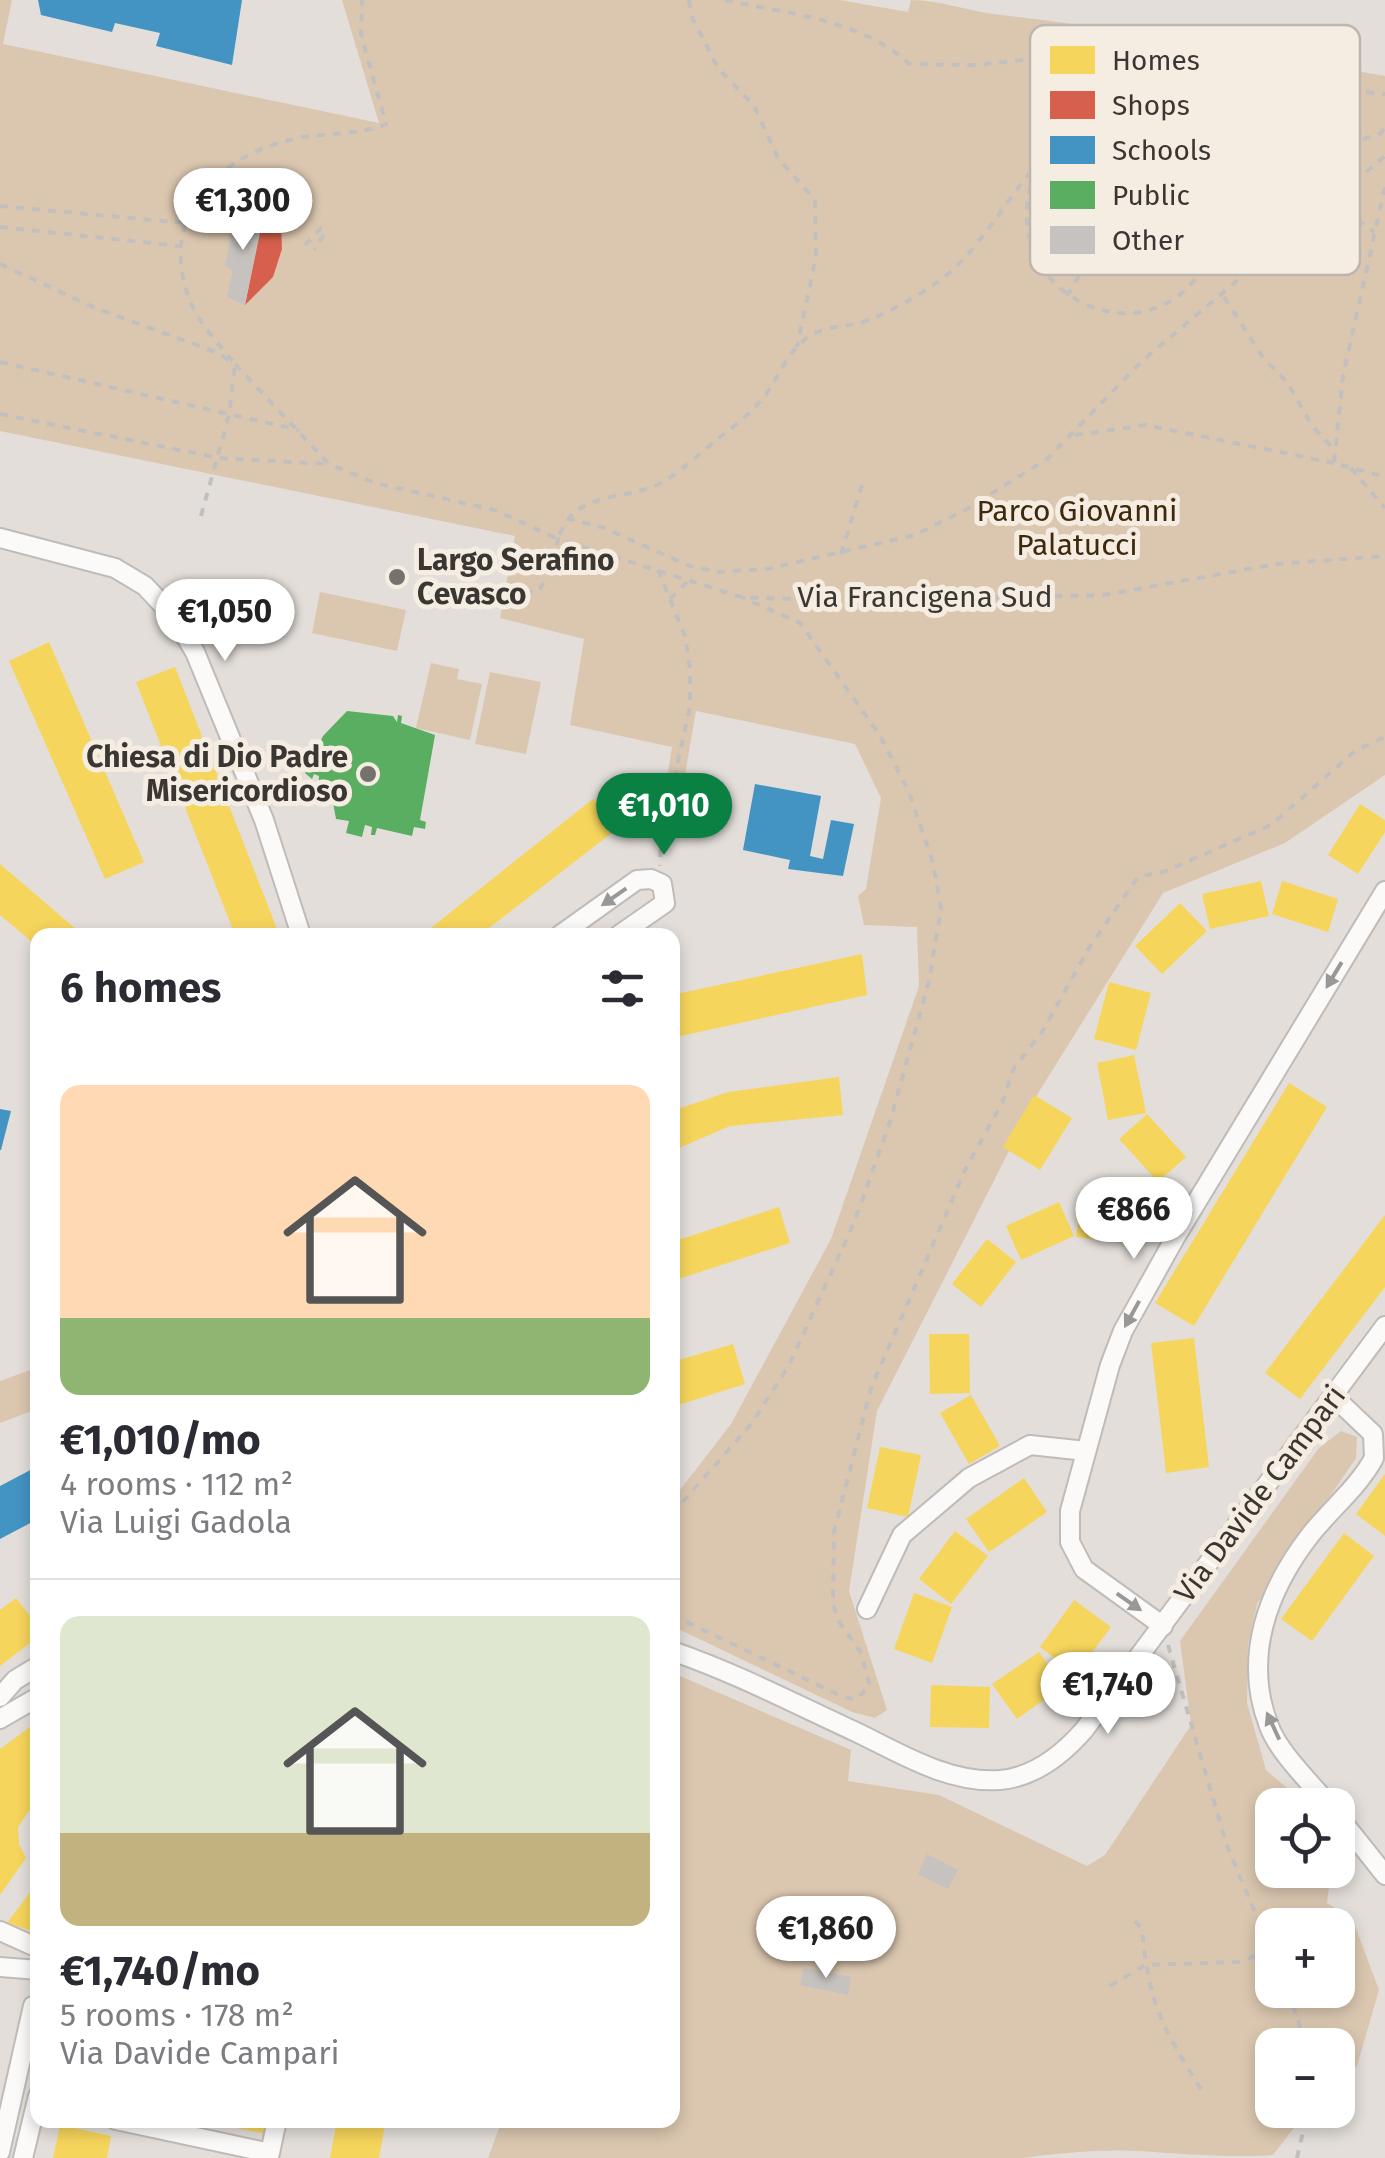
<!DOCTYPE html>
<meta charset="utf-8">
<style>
:root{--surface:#fff;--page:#f2f2f3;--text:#2b2b33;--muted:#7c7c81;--line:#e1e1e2;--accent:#0b8043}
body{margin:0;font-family:"Fira Sans",sans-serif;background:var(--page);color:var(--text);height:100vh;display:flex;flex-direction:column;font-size:38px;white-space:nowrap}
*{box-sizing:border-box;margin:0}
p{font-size:32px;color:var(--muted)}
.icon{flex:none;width:55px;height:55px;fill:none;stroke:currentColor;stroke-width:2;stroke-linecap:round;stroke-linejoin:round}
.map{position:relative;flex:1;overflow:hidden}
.drawer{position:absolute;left:30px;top:928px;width:650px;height:1200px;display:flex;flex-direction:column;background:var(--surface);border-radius:20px;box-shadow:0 5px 15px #0003}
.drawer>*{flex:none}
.buttons{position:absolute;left:1255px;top:1788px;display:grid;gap:20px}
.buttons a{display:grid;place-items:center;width:100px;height:100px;border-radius:20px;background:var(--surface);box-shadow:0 5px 15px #0003;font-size:50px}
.price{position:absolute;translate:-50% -85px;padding:0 22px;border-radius:35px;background:#fff;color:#222;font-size:32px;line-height:65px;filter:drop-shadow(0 2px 5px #0008)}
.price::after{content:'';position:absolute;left:50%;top:60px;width:30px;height:22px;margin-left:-15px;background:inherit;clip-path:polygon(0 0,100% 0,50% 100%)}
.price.selected{background:var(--accent);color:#fff}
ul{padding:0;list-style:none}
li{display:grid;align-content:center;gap:20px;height:530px;padding:0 30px}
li+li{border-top:2px solid var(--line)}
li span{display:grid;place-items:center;height:310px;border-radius:20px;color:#555}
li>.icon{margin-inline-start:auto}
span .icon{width:180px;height:180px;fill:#fffc;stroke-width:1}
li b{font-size:42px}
h2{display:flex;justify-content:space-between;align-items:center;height:120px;padding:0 30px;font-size:42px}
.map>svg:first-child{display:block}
.green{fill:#dbc7b0;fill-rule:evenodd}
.homes{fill:#f6d55c}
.shops{fill:#d6604d}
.schools{fill:#4393c3}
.public{fill:#5aae61}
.building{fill:#c6c2bf}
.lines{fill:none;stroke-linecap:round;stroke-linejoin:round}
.minor-casing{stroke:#bfbbb8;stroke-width:22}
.path{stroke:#c1c0be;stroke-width:4;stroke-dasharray:8 8;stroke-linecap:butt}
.minor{stroke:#fbfaf9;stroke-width:18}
.oneway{fill:#9a9896}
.poi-dot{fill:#75716d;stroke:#f5ece2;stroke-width:4}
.labels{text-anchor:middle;stroke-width:10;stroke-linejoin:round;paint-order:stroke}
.park-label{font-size:30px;fill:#3f290c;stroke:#f5ece2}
.poi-label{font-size:30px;font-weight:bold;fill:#3a3733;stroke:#f5ece2;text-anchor:start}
.street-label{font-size:30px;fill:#3a3733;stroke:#f5ece2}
.key{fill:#f5ece2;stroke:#bdb6ae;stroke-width:2.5}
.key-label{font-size:28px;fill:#3a3733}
</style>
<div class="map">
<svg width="1385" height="2158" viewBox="0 0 1385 2158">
<rect width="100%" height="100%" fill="#e3ded9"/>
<path class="green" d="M0,0H12L3,44L379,123L342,0H840L908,12L911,0C940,0 972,12 1001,15C1130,30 1257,54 1385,76V775L1285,843L1163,893L1040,1090L877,1411L849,1591L887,1710L875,1718L852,1712L672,1626L673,1499L731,1424L831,1239L919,986L917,927L864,925L858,896L866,889L881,798L855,744L696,711L675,833L666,839L652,827L662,811L672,747L570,725L584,639L500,618L515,536L0,431Z
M320,592L406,610L397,651L312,633Z
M431,663L459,669L457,679L482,684L470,740L416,728Z
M490,672L541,682L526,754L475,744Z
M33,1369L37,1409L0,1423V1381Z
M1341,1431L1357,1437L1356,1458L1257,1604L1248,1645L1247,1703L1266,1770L1307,1805H1272V1870H1331L1327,1903L1352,1918L1379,1990L1357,2066L1338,2082V2045H1272V2110H1308L1273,2155C1232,2158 1181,2154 1140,2151C1100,2149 1062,2153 1022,2158H488L502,2120H672L673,1673L851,1750L848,1781L939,1795L1087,1866L1105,1855L1191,1725L1180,1641L1319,1448ZM1272,1925H1338V1990H1272Z"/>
<path class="homes" d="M49,642L144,862L105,879L9,661Z
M175,667L277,929L262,935H235L136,682Z
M593,799L622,825L480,935H422Z
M1360,804L1385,820V832L1358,874L1328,855Z
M0,864L83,935H38V947L0,915Z
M1261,881L1269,916L1210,929L1202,894Z
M1282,881L1338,899L1328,932L1272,914Z
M1180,903L1207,931L1162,974L1135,946Z
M862,954L867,995L672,1038V995Z
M1109,982L1151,993L1136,1050L1094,1039Z
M1134,1055L1146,1113L1108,1120L1097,1063Z
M839,1077L843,1115L730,1126L672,1151V1111L728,1092Z
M1289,1083L1327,1107L1194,1326L1155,1303Z
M1034,1095L1072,1118L1040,1170L1003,1147Z
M1147,1114L1186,1157L1158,1182L1119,1139Z
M1082,1199L1141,1208L1136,1245L1076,1237Z
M1059,1202L1074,1236L1021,1260L1006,1226Z
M779,1207L790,1243L672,1281V1242Z
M1385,1215V1287L1300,1399L1265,1373Z
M987,1239L1016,1262L981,1307L952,1284Z
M929,1334H969L970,1393L930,1394Z
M1194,1338L1209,1467L1166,1473L1151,1343Z
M733,1344L745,1384L672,1407V1362Z
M971,1395L1000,1446L969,1464L940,1413Z
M880,1447L921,1455L908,1517L867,1508Z
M1385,1474V1536L1356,1514Z
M1024,1478L1047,1512L989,1552L966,1519Z
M955,1531L988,1556L951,1604L919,1579Z
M1344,1533L1374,1556L1312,1641L1281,1619Z
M914,1593L952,1607L932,1663L894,1649Z
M16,1598L38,1626V1637L0,1666V1610Z
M1074,1600L1111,1627L1076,1674L1040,1647Z
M1039,1652L1063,1686L1017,1719L992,1684Z
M931,1685L990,1687L989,1728L930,1727Z
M38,1721V1798L18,1827L19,1844L26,1858L0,1895V1749Z
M38,1882V1933L7,1923Z
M200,2120H268L266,2134Z
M337,2120H386L379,2158H330Z
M60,2125L111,2136L107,2158H53Z"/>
<path class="shops" d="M268,194L281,224L282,249L273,277L245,305Z"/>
<path class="schools" d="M38,0H242L232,65L156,46L160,33L115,23L112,32L41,15Z
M755,784L821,796L810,856L823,859L831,820L854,824L843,876L788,869L790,860L743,850Z
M0,1109L11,1111L1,1150H0Z
M38,1466V1519L0,1539V1486Z"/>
<path class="public" d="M347,711L393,716L397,722L398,715L402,716L401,723L435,735L420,820L426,822L425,829L414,827L412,836L377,828L375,835H371L372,827L365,825L362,837L346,833L349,821L336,819L332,797L327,795L326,802L318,798L319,776L314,774L312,779L305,773L323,736Z"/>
<path class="building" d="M236,211L263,215L245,305L227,297L233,270L225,266Z
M927,1854L958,1870L948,1889L918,1874Z
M804,1968L851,1977L848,1995L800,1985Z"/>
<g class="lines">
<g class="minor-casing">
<path id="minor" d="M0,538L115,568L145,586L174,617L195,652L264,820L301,935
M560,935L637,880L651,879L662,884L665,903L619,935
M867,1609L902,1535L969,1478L1030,1445L1086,1451
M1163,1626L1084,1569L1070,1542V1511L1110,1365L1123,1331L1176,1236L1385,891
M672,1651C736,1673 795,1704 856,1732C900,1753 949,1784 1000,1780C1035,1777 1062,1755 1084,1730L1385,1326
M0,1697L15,1680L38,1666
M0,1719L38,1697
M1329,1805C1310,1782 1279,1753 1269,1726C1242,1657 1268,1589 1311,1534C1331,1509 1359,1486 1374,1458L1373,1434L1333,1396
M1338,1816L1385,1875
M0,1931L38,1948
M0,1967L38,1970
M116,2120L270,2153L277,2120
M0,2152L33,2006L38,2005
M23,2158L38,2096"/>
</g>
<path class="path" d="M689,0L691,15L718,68L754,106L778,158L815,200L816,256L797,347
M725,0C785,13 864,20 909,64L975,65L1100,52L1251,87L1322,97
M1046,155L1102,201
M1385,187L1343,376L1334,463L1385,477
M1098 215a21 21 0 1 1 42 0a21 21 0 1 1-42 0Z
M1132,198L1177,136L1236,127L1354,91L1385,94
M1332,200L1374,232
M0,206L185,223
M0,227L179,246
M1135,228L1200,271
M305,245L321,228L325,233L314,250
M1213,250C1255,174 1303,160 1381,133L1385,127
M0,264L95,308L216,352L235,364L329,464L375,483L495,510L558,539C574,490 618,502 657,485C680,474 703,450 723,435C739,423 755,409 767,393C778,377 786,356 801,343C821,323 848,329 871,319C895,309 923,293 943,278C1010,227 1042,98 1146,123C1173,129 1197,149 1209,174C1222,202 1220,235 1206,262C1150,370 986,292 1036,170
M1067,296L1105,231
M1224,297L1264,359L1287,382L1312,426L1335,450
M0,362L299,430
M0,414L219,458L329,464
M1075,435L1146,425L1334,463
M1351,468L1385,508
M201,516L229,415L235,364C220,345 199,324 190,301C157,217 216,156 294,139C324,132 358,136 386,124L361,34L362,0
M567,518L604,528L690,566L718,572L767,569L915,535L965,510L1047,459L1142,361L1385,156
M841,554L862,485
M658,570L685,636L690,669V707L661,838L660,866
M509,593L538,592L552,569L558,539L741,597L836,601L1104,595L1276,564L1385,556
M670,599L688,581
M672,1514L752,1423L789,1365L854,1223L890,1122L929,981L941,909L933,863L909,792L879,734L800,623L741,597
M672,1615L839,1695L855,1700L870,1686L861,1653L838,1620L833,1604L834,1532L871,1388L966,1168L1002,1103L1014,1068L1042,1032L1089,948L1138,877L1166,871L1271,825L1355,751L1385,737
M1168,1645L1227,1846L1272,1953
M1135,1921L1142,1929C1149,2005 1162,2027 1202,2091
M1110,1986L1145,1965L1238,1962L1272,1950
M1288,1990L1306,2045
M1297,2158L1308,2110"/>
<use href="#minor" class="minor"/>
</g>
<defs><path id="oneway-solid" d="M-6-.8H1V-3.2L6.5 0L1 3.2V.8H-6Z" transform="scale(2.5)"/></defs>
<g class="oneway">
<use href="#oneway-solid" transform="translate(614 897) rotate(145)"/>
<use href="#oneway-solid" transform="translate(1334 975) rotate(121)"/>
<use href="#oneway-solid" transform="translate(1132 1314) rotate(119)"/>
<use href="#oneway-solid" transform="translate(1129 1602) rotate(35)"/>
<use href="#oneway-solid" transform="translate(1273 1726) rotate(-115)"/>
</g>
<g class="poi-dot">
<circle cx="397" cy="577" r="10"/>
<circle cx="368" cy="774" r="10"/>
</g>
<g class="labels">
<g class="park-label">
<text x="1077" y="521">Parco Giovanni<tspan x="1077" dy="34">Palatucci</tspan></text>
</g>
<g class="poi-label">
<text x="417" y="570">Largo Serafino<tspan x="417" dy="34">Cevasco</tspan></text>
<text x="348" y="767" text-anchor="end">Chiesa di Dio Padre<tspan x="348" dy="34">Misericordioso</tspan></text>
</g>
<g class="street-label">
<text x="925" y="607">Via Francigena Sud</text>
<text transform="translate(1260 1494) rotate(-53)" y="10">Via Davide Campari</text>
</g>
</g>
<rect x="1030" y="25" width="330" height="250" rx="15" class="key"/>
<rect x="1050" y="46" width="45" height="28" fill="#f6d55c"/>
<rect x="1050" y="91" width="45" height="28" fill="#d6604d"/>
<rect x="1050" y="136" width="45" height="28" fill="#4393c3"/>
<rect x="1050" y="181" width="45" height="28" fill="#5aae61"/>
<rect x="1050" y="226" width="45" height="28" fill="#c6c2bf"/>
<g class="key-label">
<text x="1112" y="70">Homes</text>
<text x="1112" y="115">Shops</text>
<text x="1112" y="160">Schools</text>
<text x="1112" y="205">Public</text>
<text x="1112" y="250">Other</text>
</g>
</svg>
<div class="buttons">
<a><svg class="icon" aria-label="locate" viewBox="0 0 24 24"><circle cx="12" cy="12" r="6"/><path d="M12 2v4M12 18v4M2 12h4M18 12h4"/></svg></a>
<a>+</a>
<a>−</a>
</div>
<b class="price" style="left:243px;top:253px">€1,300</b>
<b class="price" style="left:225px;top:664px">€1,050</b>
<b class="price selected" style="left:664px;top:858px">€1,010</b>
<b class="price" style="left:1134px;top:1262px">€866</b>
<b class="price" style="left:1108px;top:1737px">€1,740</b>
<b class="price" style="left:826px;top:1981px">€1,860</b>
<section class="drawer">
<h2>6 homes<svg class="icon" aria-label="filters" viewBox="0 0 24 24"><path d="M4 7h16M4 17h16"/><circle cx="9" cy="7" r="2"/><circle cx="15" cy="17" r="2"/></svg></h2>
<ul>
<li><span style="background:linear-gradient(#ffd9b3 75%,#8fb573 0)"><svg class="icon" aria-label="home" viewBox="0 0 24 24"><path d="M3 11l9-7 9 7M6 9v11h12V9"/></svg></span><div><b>€1,010/mo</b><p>4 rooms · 112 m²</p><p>Via Luigi Gadola</p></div></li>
<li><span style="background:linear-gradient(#dfe7d0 70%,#c2b280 0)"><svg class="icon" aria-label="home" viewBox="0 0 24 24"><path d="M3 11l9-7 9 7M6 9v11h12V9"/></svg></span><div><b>€1,740/mo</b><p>5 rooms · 178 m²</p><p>Via Davide Campari</p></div></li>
</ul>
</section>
</div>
